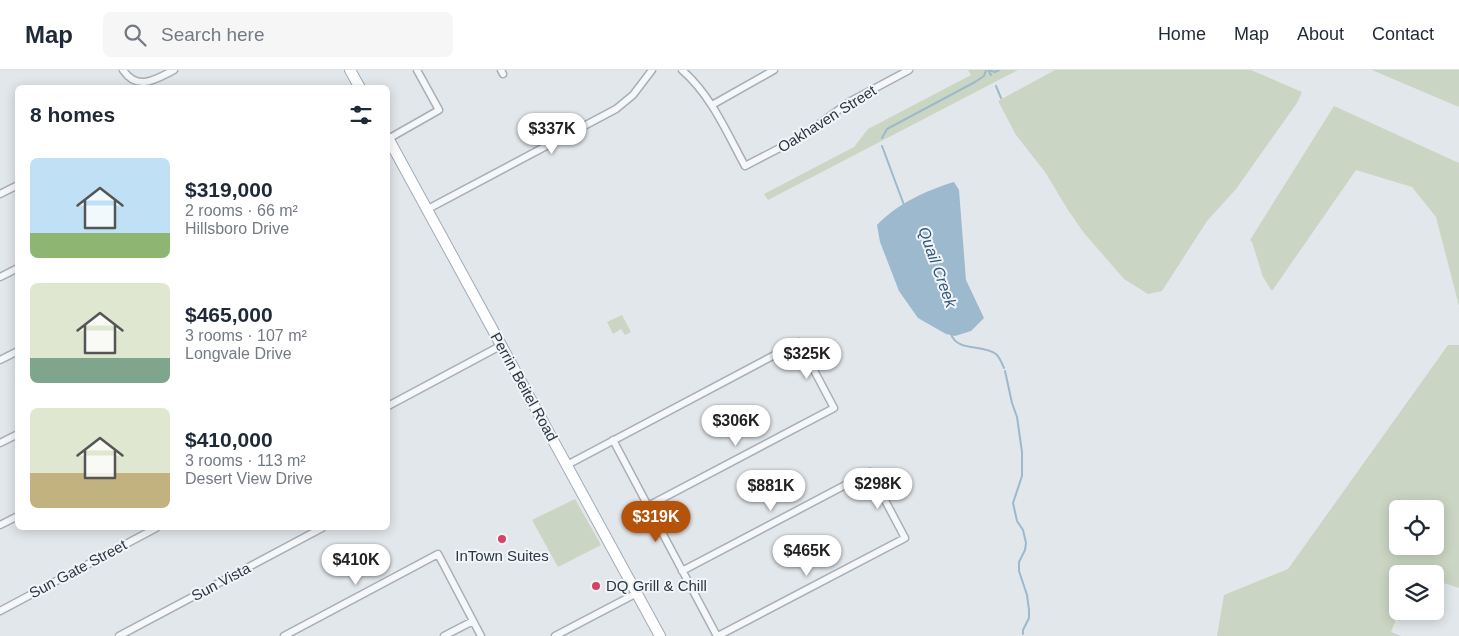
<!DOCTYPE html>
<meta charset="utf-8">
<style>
:root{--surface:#fff;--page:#f6f6f7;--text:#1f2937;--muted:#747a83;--line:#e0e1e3;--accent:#b45309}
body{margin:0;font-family:Arial,sans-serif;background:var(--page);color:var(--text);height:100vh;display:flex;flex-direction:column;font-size:19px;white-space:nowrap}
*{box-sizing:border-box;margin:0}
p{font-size:16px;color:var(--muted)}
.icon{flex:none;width:28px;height:28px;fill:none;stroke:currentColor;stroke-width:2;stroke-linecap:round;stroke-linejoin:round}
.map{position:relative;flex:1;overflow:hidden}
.details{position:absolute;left:15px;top:15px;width:375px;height:445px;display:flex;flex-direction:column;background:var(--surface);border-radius:8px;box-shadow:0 2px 12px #0003}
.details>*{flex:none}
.tools{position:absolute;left:1389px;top:430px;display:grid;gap:10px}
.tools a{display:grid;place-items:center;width:55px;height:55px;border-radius:8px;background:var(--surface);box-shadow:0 2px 12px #0003;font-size:25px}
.price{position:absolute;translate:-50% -42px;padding:0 11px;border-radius:18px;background:#fff;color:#222;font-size:16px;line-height:32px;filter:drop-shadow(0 1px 2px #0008)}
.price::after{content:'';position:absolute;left:50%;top:30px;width:15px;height:11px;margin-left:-8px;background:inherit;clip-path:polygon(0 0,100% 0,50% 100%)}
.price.selected{background:var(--accent);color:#fff}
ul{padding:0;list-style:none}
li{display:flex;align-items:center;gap:15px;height:125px;padding:0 15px}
li span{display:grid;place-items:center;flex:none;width:140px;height:100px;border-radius:8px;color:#555}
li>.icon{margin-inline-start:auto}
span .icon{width:60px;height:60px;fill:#fffc;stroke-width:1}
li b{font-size:21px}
h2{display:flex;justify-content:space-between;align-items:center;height:60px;padding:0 15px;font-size:21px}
header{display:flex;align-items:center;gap:30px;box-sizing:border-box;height:70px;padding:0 25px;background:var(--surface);border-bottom:1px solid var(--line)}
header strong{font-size:24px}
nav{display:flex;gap:28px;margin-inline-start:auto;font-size:18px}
.search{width:350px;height:45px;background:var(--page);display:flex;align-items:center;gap:12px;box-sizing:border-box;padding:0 18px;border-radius:8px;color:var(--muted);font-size:19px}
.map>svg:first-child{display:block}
.green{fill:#cad6c3;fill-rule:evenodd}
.water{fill:#9cb9cd}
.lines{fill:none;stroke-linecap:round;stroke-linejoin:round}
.stream{stroke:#9cb9cd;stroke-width:2}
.street-casing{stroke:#a7aeb6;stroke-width:9}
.primary-casing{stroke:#a1acb8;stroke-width:12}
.street{stroke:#f5f7f9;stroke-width:6}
.primary{stroke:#fff;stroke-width:10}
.poi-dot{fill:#d64267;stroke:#f2f5f8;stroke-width:2}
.labels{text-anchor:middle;stroke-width:4;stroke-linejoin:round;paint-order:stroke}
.street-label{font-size:15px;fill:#293644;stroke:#f2f5f8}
.poi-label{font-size:15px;fill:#293644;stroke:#f2f5f8}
.water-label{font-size:16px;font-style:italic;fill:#31597b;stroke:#f2f5f8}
</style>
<header>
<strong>Map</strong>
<div class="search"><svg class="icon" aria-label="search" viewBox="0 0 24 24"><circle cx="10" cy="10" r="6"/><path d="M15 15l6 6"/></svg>Search here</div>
<nav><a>Home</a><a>Map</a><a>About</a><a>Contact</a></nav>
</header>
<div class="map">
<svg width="1459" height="566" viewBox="0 0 1459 566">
<rect width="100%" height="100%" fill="#e2e7eb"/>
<path class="green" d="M968,0H1018L768,130L764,124L854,77L868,59L971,5Z
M1055,0H1251L1302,22L1297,33L1236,119L1207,151L1162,221L1148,224L1124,209L1084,163L1068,140L1045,102L1016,65L998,31Z
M1372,0H1459V37Z
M1334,36L1459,93V236L1436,147L1412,117L1356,100L1272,221L1263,207L1252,172L1250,170Z
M622,245L631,262L625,265L621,259L613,264L607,252Z
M1448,275H1459V518L1435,510V504H1398V541H1399L1391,562L1401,566H1217L1224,525L1288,499ZM1398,439H1435V476H1398Z
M575,429L601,475L558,497L532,450Z"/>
<path class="water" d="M954,112L959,120L966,210L984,248L971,261L955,266L946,264L918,248L899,221L880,172L877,155C897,134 927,120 954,112Z"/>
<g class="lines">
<path class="stream" d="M988,0L991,5
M989,0L995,2L999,0
M996,16L1001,28
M882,68L887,59L975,12L984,6L986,0
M882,76L904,135
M951,264C957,282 983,274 996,284C1000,288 1002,293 1004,298
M1005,301L1012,333L1017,347L1022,382V406L1013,433L1017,451L1023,460L1026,473L1025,480L1019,492V501L1027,525L1029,540V548L1023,560V564"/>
<g class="street-casing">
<path id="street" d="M123,0C138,22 156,9 174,0
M501,0L503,4
M682,0C711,25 727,63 745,96L801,67L851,31L909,0
M712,35L774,0
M388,69L439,40L417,0
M0,124L18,115
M426,140L616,39L633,25L652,0
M0,207L18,198
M0,290L18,281
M388,336L502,275
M613,370L717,566
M0,373L18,364
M567,395L799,272L834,338L648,436
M0,455L18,446
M682,501L870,402L905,468L718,566
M0,541L156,458
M119,566L322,458
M284,566L438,484L481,566
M444,566L473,551
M555,566L637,523"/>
</g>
<g class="primary-casing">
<path id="primary" d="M350,0L360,18
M388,68L660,566"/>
</g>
<use href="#street" class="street"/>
<use href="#primary" class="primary"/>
</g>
<g class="poi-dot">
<circle cx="502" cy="469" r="5"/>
<circle cx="596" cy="516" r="5"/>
</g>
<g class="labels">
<g class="street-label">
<text transform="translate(827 49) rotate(-32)" y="5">Oakhaven Street</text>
<text transform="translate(524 317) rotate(61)" y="5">Perrin Beitel Road</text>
<text transform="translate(78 499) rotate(-28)" y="5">Sun Gate Street</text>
<text transform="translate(221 512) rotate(-28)" y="5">Sun Vista</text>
</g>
<g class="poi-label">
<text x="502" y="491">InTown Suites</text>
<text x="606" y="521" text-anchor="start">DQ Grill &amp; Chill</text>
</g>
<g class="water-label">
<text transform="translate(938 197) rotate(70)" y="6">Quail Creek</text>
</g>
</g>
</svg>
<div class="tools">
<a><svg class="icon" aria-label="locate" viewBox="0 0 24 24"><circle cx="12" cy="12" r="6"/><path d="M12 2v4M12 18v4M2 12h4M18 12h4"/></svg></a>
<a><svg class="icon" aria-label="layers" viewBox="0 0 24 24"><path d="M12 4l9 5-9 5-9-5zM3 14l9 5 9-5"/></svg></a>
</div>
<b class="price" style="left:552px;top:85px">$337K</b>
<b class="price" style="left:807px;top:310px">$325K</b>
<b class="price" style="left:736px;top:377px">$306K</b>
<b class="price" style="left:878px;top:440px">$298K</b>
<b class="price" style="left:771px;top:442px">$881K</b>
<b class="price selected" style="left:656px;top:473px">$319K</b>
<b class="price" style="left:807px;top:507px">$465K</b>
<b class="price" style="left:356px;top:516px">$410K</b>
<section class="details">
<h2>8 homes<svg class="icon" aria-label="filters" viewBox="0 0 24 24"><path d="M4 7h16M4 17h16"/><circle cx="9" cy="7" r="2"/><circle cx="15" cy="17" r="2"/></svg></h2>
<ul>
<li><span style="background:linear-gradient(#bfe0f5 75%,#8fb573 0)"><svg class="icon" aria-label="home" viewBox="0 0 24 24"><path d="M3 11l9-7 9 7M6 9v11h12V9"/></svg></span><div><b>$319,000</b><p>2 rooms · 66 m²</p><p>Hillsboro Drive</p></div></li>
<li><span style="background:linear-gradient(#dfe7d0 75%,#7fa58c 0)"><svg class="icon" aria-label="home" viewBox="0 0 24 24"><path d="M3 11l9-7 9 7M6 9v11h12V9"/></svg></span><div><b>$465,000</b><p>3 rooms · 107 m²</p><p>Longvale Drive</p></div></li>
<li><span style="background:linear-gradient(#dfe7d0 65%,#c2b280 0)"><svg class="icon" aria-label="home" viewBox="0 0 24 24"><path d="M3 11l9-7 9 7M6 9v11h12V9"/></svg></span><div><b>$410,000</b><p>3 rooms · 113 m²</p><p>Desert View Drive</p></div></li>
</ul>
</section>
</div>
